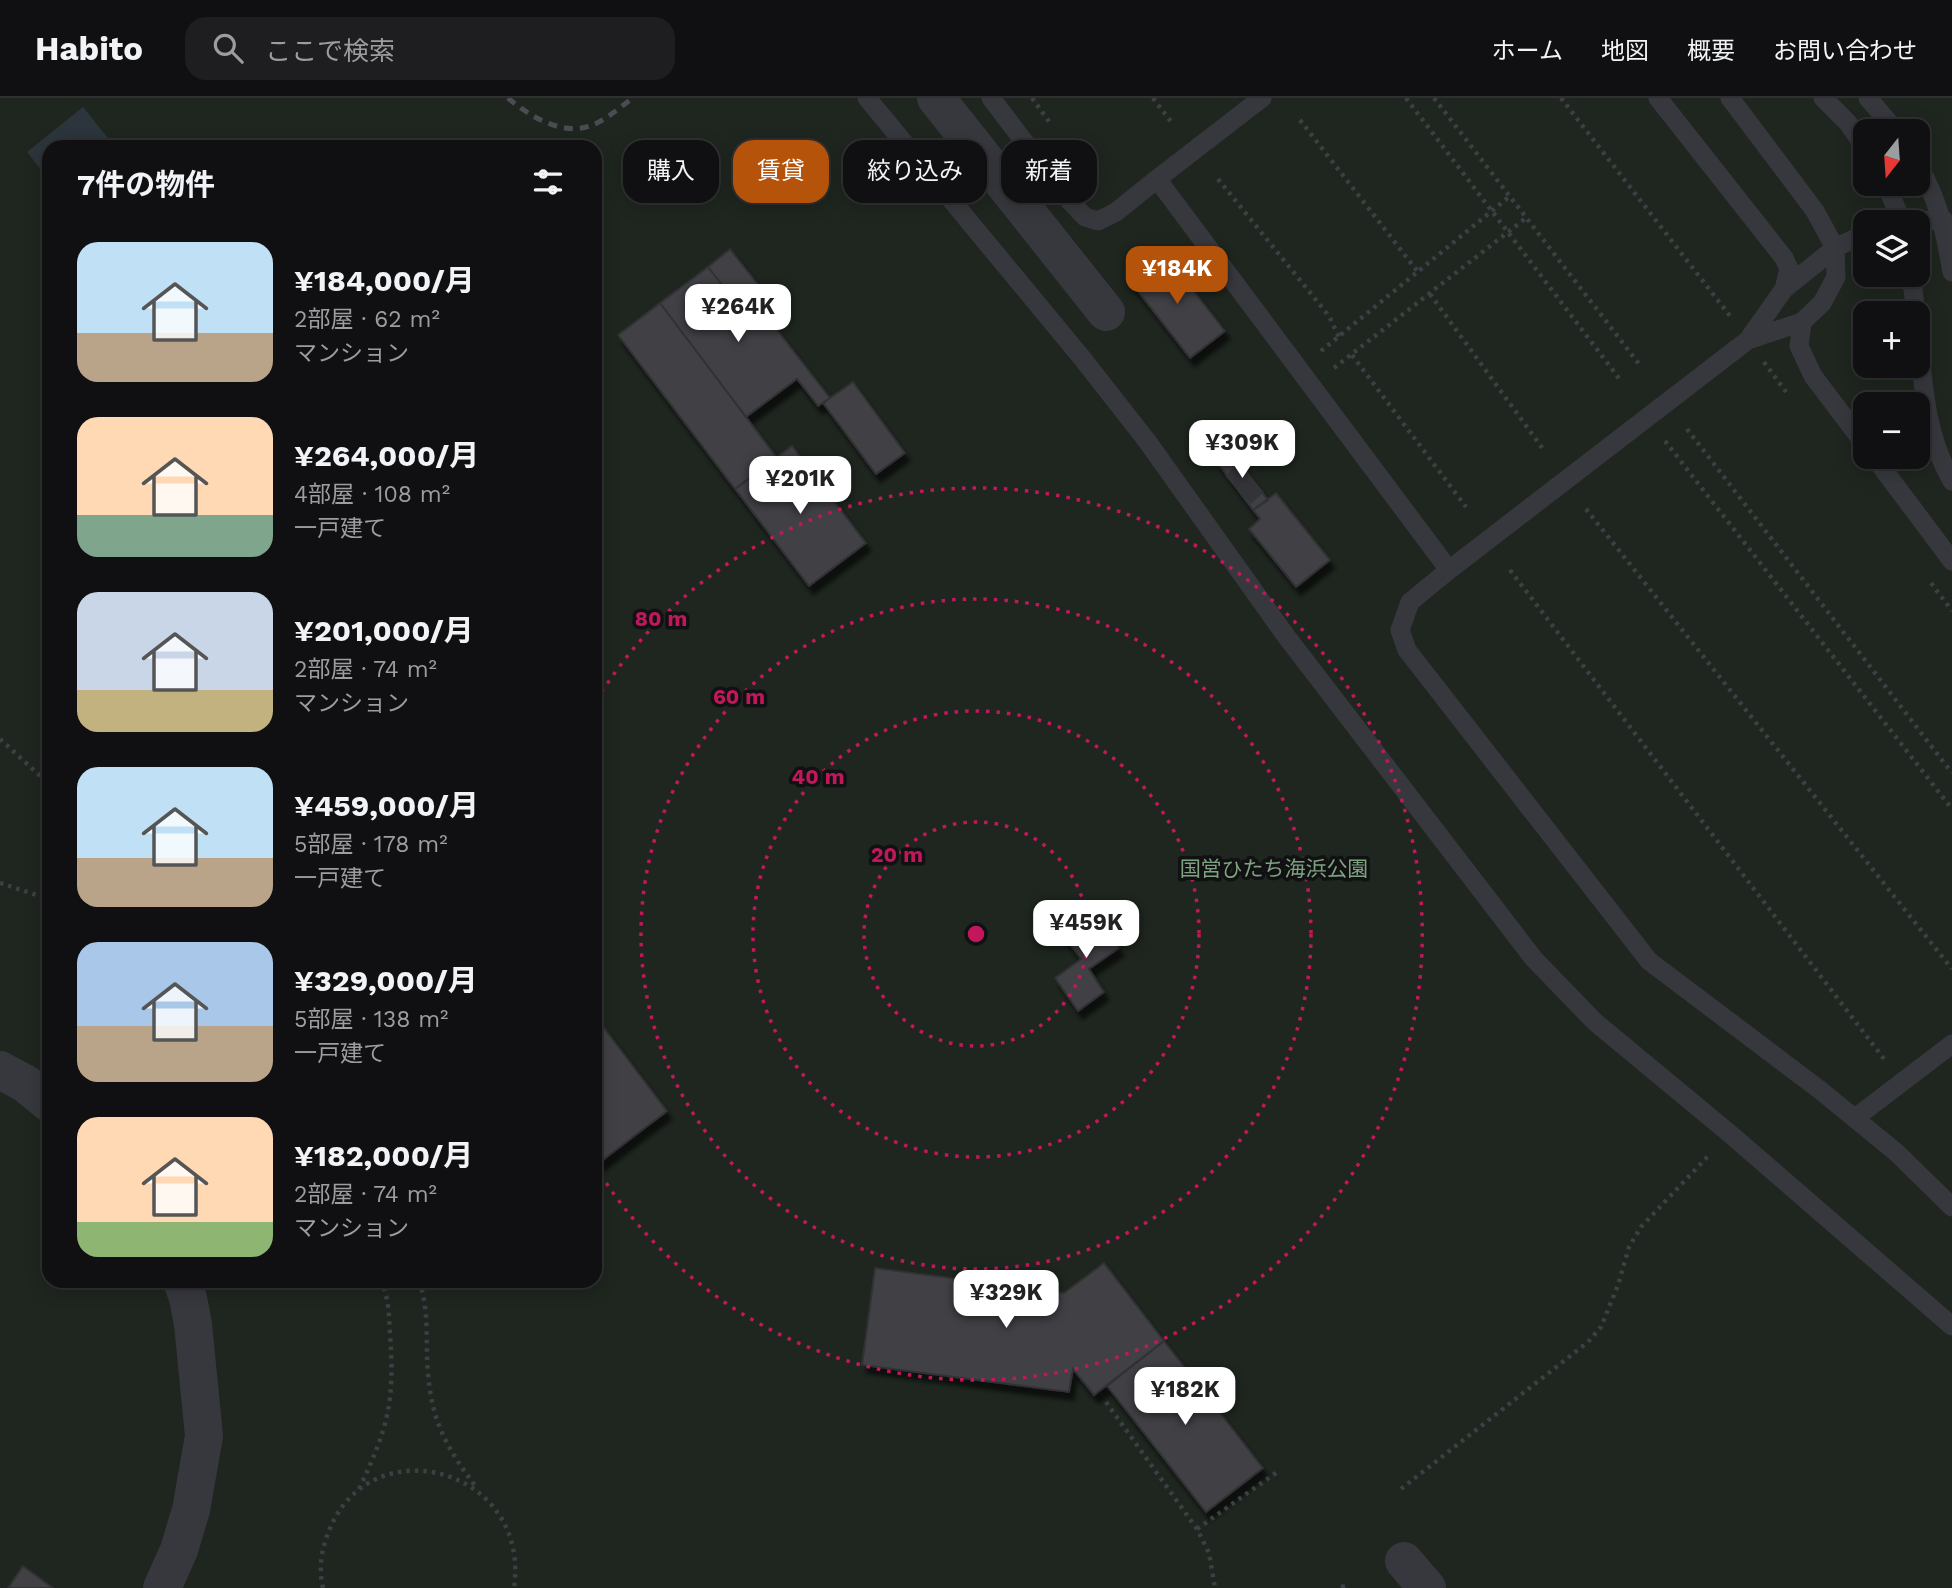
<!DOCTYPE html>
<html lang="ja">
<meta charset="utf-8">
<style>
:root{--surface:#101012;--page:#1e1e20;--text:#f1f3f6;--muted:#9c9d9f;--line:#303032;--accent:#b45309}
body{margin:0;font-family:"Work Sans","Noto Sans JP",sans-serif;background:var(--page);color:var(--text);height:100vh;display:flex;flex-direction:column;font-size:26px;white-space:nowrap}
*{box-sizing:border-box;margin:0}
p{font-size:23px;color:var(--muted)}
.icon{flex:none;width:38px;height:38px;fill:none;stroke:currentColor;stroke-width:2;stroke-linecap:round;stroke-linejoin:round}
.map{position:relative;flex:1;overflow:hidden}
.sheet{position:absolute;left:42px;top:42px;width:560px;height:1148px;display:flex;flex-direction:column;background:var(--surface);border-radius:21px;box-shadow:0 4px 18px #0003,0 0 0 2px var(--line)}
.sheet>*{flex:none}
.guide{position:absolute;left:623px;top:42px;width:665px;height:63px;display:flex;gap:14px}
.needle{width:46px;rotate:197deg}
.fabs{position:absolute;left:1853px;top:21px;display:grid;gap:14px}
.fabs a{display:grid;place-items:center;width:77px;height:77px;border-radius:14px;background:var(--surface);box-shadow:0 4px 18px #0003,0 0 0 2px var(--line);font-size:35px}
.price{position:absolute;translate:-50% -60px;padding:0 16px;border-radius:14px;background:#fff;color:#222;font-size:23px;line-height:46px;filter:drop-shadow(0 2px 4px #0008)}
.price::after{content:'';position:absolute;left:50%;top:42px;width:21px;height:16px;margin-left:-10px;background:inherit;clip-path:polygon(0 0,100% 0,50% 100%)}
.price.current{background:var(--accent);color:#fff}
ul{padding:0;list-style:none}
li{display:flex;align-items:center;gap:21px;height:175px;padding:0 35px}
li span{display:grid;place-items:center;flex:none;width:196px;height:140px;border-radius:21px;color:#555}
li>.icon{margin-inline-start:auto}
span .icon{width:84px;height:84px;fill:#fffc;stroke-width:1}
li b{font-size:30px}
h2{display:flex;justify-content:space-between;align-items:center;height:84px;padding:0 35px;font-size:30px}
.tag{padding:0 24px;border-radius:21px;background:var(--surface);box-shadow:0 4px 18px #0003,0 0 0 2px var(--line);font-size:24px;line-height:63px}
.tag.current{background:var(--accent);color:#fff}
header{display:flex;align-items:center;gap:42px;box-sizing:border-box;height:98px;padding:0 35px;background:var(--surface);border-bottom:2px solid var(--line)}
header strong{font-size:33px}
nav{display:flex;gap:38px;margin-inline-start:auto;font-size:24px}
.search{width:490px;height:63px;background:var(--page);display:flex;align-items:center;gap:18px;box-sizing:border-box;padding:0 24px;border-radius:21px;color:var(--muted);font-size:26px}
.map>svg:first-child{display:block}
.green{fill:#1e261f;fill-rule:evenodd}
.water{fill:#2c353c}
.building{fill:#404145;stroke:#303034;stroke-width:2;filter:url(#shadow)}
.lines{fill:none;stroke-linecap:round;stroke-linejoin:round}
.street-tunnel{stroke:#333438;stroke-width:38;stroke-dasharray:38 19;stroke-linecap:butt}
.path{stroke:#3d3f44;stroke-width:4.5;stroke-dasharray:3.5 5;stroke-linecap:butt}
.lane{stroke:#37383d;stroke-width:19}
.street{stroke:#37383d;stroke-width:38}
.rail{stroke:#4a4c52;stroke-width:5;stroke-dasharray:9 7;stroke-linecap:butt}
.ring{fill:none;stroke:#c2185b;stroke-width:3.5;stroke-dasharray:3.5 7}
.labels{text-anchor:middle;stroke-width:7;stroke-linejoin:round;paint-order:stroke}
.park-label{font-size:21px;fill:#7fa381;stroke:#111113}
.centre{fill:#c2185b;stroke:#111113;stroke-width:3.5}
.ring-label{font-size:21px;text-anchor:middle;font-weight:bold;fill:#c2185b;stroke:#111113;stroke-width:7;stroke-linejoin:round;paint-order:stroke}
</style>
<header>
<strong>Habito</strong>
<div class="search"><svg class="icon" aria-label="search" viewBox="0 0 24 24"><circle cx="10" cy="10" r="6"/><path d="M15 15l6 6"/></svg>ここで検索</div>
<nav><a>ホーム</a><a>地図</a><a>概要</a><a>お問い合わせ</a></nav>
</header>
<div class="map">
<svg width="1952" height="1490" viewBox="0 0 1952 1490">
<defs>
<filter id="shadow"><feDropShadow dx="4.5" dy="8" stdDeviation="2" flood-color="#0009"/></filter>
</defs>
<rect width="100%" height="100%" fill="#161618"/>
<path class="green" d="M0,0H1952V1490H0ZM1866,33H1918V86H1866ZM49,49H595V1183H49ZM1866,124H1918V177H1866ZM1866,215H1918V268H1866ZM1866,306H1918V359H1866Z"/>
<path class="water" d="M83,9L115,49H49V82L27,54Z"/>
<path class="building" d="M730,151L763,193L753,201L738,207L708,169Z
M1164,155L1225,233L1190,260L1129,182Z
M708,169L738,207L753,201L830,300L818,308L797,281L746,319L660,205Z
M660,205L777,360L735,391L618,237Z
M853,284L905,355L876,376L823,305Z
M792,348L866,445L809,488L735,391Z
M1230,352L1268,402L1253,412L1216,363Z
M1276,395L1330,462L1296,489L1249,431L1260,421L1253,412Z
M1093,814L1119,850L1089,871L1104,894L1078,913L1055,880L1081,861L1062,836Z
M604,930L667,1013L595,1068V937Z
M1104,1165L1164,1243L1094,1297L1073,1271L1069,1294L862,1267L875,1170L1064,1195Z
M1164,1243L1263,1370L1206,1414L1107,1288Z
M23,1468L53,1490H8Z"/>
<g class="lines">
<path class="street-tunnel" d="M1238,392L1251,380"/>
<path class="path" d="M1032,0L1050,25
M1153,0L1172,25
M1406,0L1621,283
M1434,0L1639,266
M1561,0L1730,218
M1300,22L1418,174
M1218,81L1329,218L1339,239
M1430,196L1543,351
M1321,253L1510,98
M1352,257L1466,409
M1764,264L1786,294
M1334,270L1526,120
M1687,331L1952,675
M1665,343L1952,711
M1586,411L1952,871
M1510,472L1884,961
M1931,485L1952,513
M0,641L49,686
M0,785L49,801
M419,1183C430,1213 425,1244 428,1275C432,1325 447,1350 476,1389
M1106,1304L1197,1431L1209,1455L1215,1490
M359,1391C388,1330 395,1304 390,1236C389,1218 389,1200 381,1183
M1401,1391L1588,1244L1601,1229L1618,1187L1629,1149L1641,1129L1711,1055
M1197,1431L1280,1372
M323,1490C318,1469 322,1448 331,1428C375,1329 531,1371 514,1490
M1343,1490V1484"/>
<path class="lane" d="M867,0L1082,260L1147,343L1286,538L1534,861L1595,924L1729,1035L1952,1228
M991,0L1067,100L1085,119L1098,123L1116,114L1157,81L1449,472L1410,504L1400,532L1407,552L1649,863L1820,992L1897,1055L1952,1109
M1730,0L1815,113L1835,150L1836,179L1822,205L1802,224L1799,248L1813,278L1866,348
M1823,0L1848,25L1866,51
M1868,0L1896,33
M1918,67C1939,103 1945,134 1952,174
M1157,81L1262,0
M1886,86L1902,124
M1895,124L1943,121
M1911,177L1916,215
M1784,191L1835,150L1866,135
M1918,233C1923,286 1925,336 1952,383
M1748,242L1802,224
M1874,359L1952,463
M1449,472L1748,242L1784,191L1789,171L1784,160L1658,0
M1855,1020L1952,946"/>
<path class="street" d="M936,0L1106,214
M0,972L26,986L49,1005
M1404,1463L1427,1490
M162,1490L179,1452L191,1412L204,1338L193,1226L188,1200L182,1183"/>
<path class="rail" d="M508,0C529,18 562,38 590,28C605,23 620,9 633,0"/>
</g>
<g class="ring">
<circle cx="976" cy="836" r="112"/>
<circle cx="976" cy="836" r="223"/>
<circle cx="976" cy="836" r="335"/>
<path d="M596 603A446 446 0 1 1 596 1069"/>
</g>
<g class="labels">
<g class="park-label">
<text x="1274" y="778">国営ひたち海浜公園</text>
</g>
</g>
<circle cx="976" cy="836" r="10" class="centre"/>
<g class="ring-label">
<text x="661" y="528">80 m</text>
<text x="739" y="606">60 m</text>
<text x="818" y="686">40 m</text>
<text x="897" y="764">20 m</text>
</g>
</svg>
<div class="fabs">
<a><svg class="needle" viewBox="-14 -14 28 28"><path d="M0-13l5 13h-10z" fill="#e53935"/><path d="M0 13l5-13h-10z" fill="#9c9d9f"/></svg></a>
<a><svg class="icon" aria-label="layers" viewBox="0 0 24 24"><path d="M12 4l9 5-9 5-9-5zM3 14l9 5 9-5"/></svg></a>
<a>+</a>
<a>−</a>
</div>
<b class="price current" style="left:1177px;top:208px">¥184K</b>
<b class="price" style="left:738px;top:246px">¥264K</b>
<b class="price" style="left:1242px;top:382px">¥309K</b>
<b class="price" style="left:800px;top:418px">¥201K</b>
<b class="price" style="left:1086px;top:862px">¥459K</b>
<b class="price" style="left:1006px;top:1232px">¥329K</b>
<b class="price" style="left:1185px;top:1329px">¥182K</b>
<div class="guide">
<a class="tag">購入</a>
<a class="tag current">賃貸</a>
<a class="tag">絞り込み</a>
<a class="tag">新着</a>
</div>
<section class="sheet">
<h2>7件の物件<svg class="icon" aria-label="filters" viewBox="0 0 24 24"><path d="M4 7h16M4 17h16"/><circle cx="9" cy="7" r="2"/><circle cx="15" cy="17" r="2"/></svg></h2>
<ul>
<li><span style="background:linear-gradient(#bfe0f5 65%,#b9a48a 0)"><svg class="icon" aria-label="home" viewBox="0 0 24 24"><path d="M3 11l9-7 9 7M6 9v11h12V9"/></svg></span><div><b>¥184,000/月</b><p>2部屋 · 62 m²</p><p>マンション</p></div></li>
<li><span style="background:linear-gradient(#ffd9b3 70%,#7fa58c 0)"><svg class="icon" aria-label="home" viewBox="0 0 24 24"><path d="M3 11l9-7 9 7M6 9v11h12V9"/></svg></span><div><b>¥264,000/月</b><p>4部屋 · 108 m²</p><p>一戸建て</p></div></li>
<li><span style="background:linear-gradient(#c9d6e8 70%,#c2b280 0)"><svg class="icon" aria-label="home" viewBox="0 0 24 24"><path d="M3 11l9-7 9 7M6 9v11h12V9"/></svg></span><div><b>¥201,000/月</b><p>2部屋 · 74 m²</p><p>マンション</p></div></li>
<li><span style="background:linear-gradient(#bfe0f5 65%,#b9a48a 0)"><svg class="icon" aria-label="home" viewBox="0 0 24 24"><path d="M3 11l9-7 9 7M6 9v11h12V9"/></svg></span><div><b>¥459,000/月</b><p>5部屋 · 178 m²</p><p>一戸建て</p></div></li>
<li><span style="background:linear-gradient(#a9c7e8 60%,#b9a48a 0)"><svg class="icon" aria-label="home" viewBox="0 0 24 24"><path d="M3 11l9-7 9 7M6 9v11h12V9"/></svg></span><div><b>¥329,000/月</b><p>5部屋 · 138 m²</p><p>一戸建て</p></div></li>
<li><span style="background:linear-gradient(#ffd9b3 75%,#8fb573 0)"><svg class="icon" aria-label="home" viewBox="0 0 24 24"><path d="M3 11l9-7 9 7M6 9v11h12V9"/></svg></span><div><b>¥182,000/月</b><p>2部屋 · 74 m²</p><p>マンション</p></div></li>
</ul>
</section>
</div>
